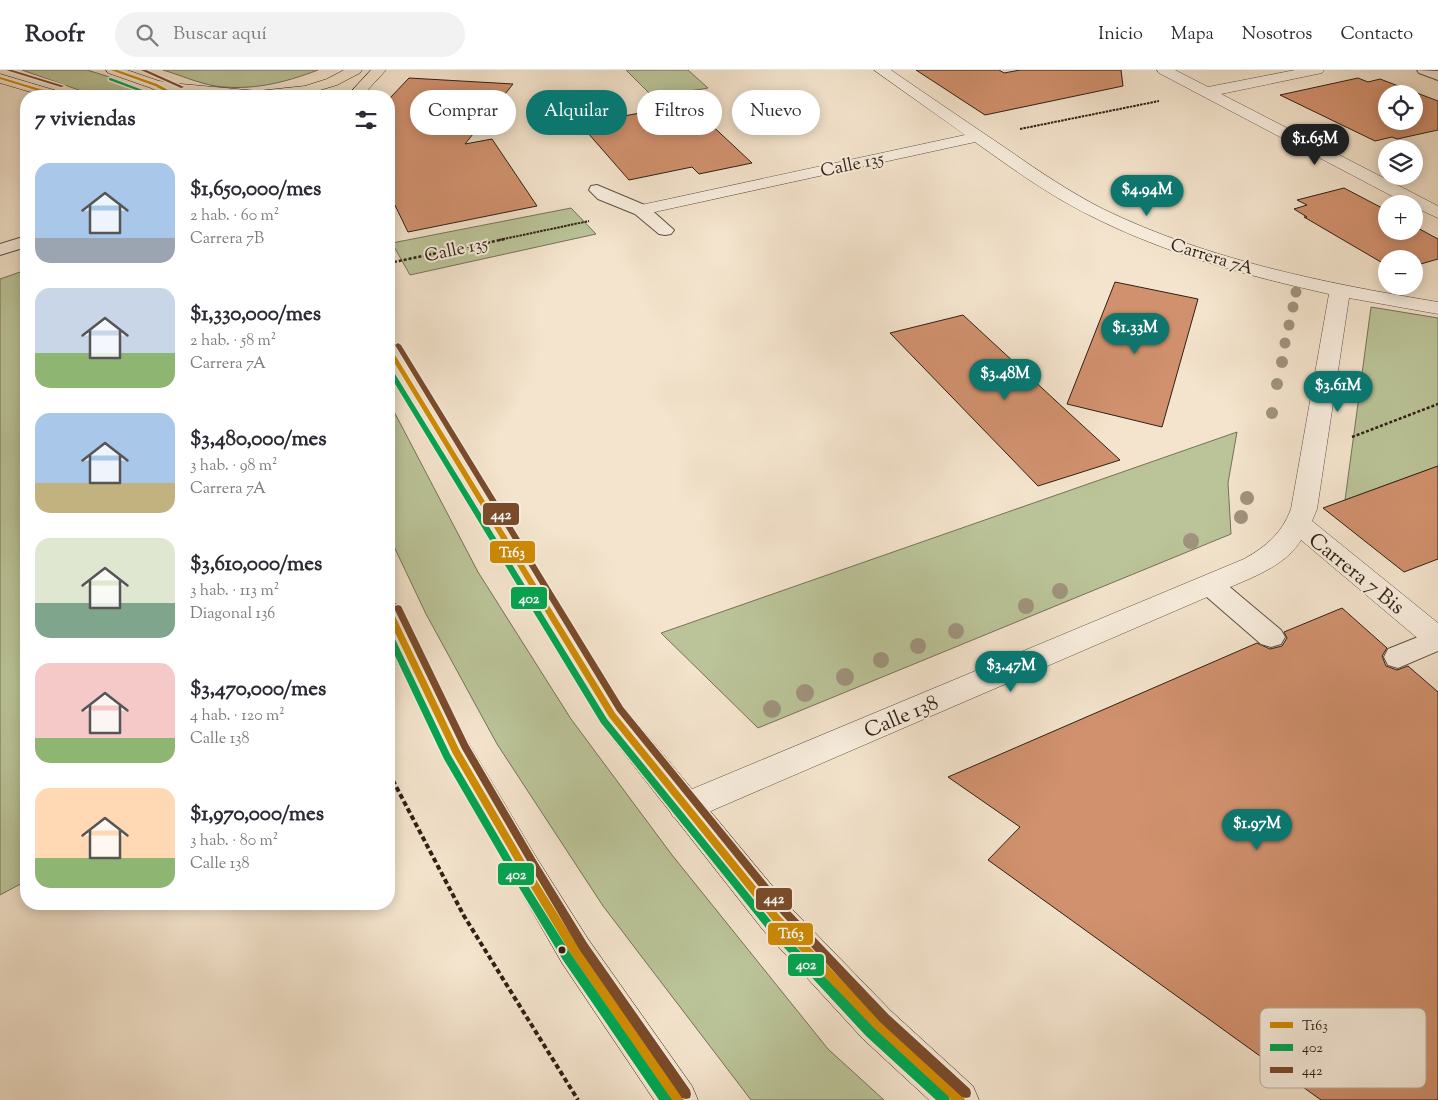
<!DOCTYPE html>
<html lang="es">
<meta charset="utf-8">
<style>
:root{--surface:#fff;--page:#f2f2f3;--text:#2b2b33;--muted:#7c7c81;--line:#e1e1e2;--accent:#0f766e}
body{margin:0;font-family:"Sorts Mill Goudy",serif;background:var(--page);color:var(--text);height:100vh;display:flex;flex-direction:column;font-size:19px;white-space:nowrap}
*{box-sizing:border-box;margin:0}
p{font-size:16px;color:var(--muted)}
.icon{flex:none;width:28px;height:28px;fill:none;stroke:currentColor;stroke-width:2;stroke-linecap:round;stroke-linejoin:round}
.map{position:relative;flex:1;overflow:hidden}
.side{position:absolute;left:20px;top:20px;width:375px;height:820px;display:flex;flex-direction:column;background:var(--surface);border-radius:20px;box-shadow:0 2px 12px #0003}
.side>*{flex:none}
.banner{position:absolute;left:410px;top:20px;width:475px;height:45px;display:flex;gap:10px}
.tools{position:absolute;left:1378px;top:15px;display:grid;gap:10px}
.tools a{display:grid;place-items:center;width:45px;height:45px;border-radius:50%;background:var(--surface);box-shadow:0 2px 12px #0003;font-size:25px}
.price{position:absolute;translate:-50% -42px;padding:0 11px;border-radius:18px;background:var(--accent);color:#fff;font-size:16px;line-height:32px;filter:drop-shadow(0 1px 2px #0008)}
.price::after{content:'';position:absolute;left:50%;top:30px;width:15px;height:11px;margin-left:-8px;background:inherit;clip-path:polygon(0 0,100% 0,50% 100%)}
.price.selected{background:#222;color:#fff}
ul{padding:0;list-style:none}
li{display:flex;align-items:center;gap:15px;height:125px;padding:0 15px}
li span{display:grid;place-items:center;flex:none;width:140px;height:100px;border-radius:15px;color:#555}
li>.icon{margin-inline-start:auto}
span .icon{width:60px;height:60px;fill:#fffc;stroke-width:1}
li b{font-size:21px}
h2{display:flex;justify-content:space-between;align-items:center;height:60px;padding:0 15px;font-size:21px}
.pill{padding:0 18px;border-radius:22px;background:var(--surface);box-shadow:0 2px 12px #0003;font-size:18px;line-height:45px}
.pill.selected{background:var(--accent);color:#fff}
header{display:flex;align-items:center;gap:30px;box-sizing:border-box;height:70px;padding:0 25px;background:var(--surface);border-bottom:1px solid var(--line)}
header strong{font-size:24px}
nav{display:flex;gap:28px;margin-inline-start:auto;font-size:18px}
.search{width:350px;height:45px;background:var(--page);display:flex;align-items:center;gap:12px;box-sizing:border-box;padding:0 18px;border-radius:28px;color:var(--muted);font-size:19px}
.map>svg:first-child{display:block}
.green{fill:#bbc499;stroke:#757256}
.building{fill:#d1916e;stroke:#2f1f14;fill-rule:evenodd}
.lines{fill:none;stroke-linecap:round;stroke-linejoin:round}
.service-casing{stroke:#605042;stroke-width:2}
.minor-casing{stroke:#605042;stroke-width:1}
.primary-casing{stroke:#2f1f14;stroke-width:1}
.path-far2{stroke:#2f1f14;stroke-width:2;stroke-dasharray:2.5 1;stroke-linecap:butt}
.path-far1{stroke:#2f1f14;stroke-width:2.5;stroke-dasharray:3 2;stroke-linecap:butt}
.path{stroke:#2f1f14;stroke-width:4;stroke-dasharray:5 3;stroke-linecap:butt}
.service{fill:#f8edde;fill-rule:evenodd}
.minor{fill:#f8edde;fill-rule:evenodd}
.primary{fill:#f4e4cd;fill-rule:evenodd}
.bus-1-casing{stroke:#f8edde;stroke-width:3}
.bus-2-casing{stroke:#f8edde;stroke-width:3}
.bus-3-casing{stroke:#f8edde;stroke-width:3}
.bus-1{fill:#cf8b04;fill-rule:evenodd}
.bus-2{fill:#00a651;fill-rule:evenodd}
.bus-3{fill:#7a4b2a;fill-rule:evenodd}
.tree{fill:#9f937d}
.bus-dot{fill:#2f1f14;stroke:#f8edde;stroke-width:2}
.labels{text-anchor:middle;stroke-width:4;stroke-linejoin:round;paint-order:stroke}
.far-street-label{font-size:18px;fill:#2f1f14;stroke:#f8edde}
.street-label{font-size:21px;fill:#2f1f14;stroke:#f8edde}
.key{fill:#f8edde;stroke:#bcafa1;stroke-width:1}
.key-label{font-size:14px;fill:#2f1f14}
.line-badge{stroke:#f8edde;stroke-width:2}
.badge-label{font-size:14px;text-anchor:middle;font-weight:bold;fill:#fff}
</style>
<header>
<strong>Roofr</strong>
<div class="search"><svg class="icon" aria-label="search" viewBox="0 0 24 24"><circle cx="10" cy="10" r="6"/><path d="M15 15l6 6"/></svg>Buscar aquí</div>
<nav><a>Inicio</a><a>Mapa</a><a>Nosotros</a><a>Contacto</a></nav>
</header>
<div class="map">
<svg width="1438" height="1030" viewBox="0 0 1438 1030">
<rect width="100%" height="100%" fill="#f4e4cd"/>
<filter id="stains"><feTurbulence type="fractalNoise" baseFrequency=".004" numOctaves="4"/><feColorMatrix values="0 0 0 0 .2 0 0 0 0 .09 0 0 0 0 .02 0 0 0 .5 -.17"/></filter>
<radialGradient id="worn" r=".72"><stop offset=".6" stop-color="#630" stop-opacity="0"/><stop offset="1" stop-color="#630" stop-opacity=".3"/></radialGradient>
<path class="green" d="M22,0H87L116,9L157,26H96Z
M163,0H318C284,13 251,21 215,16C198,13 180,5 163,0Z
M626,0H688L708,18L653,27Z
M571,138L596,164L410,205L392,173Z
M26,200V811L0,825V209Z
M1371,237L1438,248V396L1345,430Z
M389,332L478,502L571,649L672,785L828,979L884,1030H751L603,836L497,674L426,544L389,466Z
M1237,362L1228,413L1231,464L758,658L661,563Z"/>
<path class="building" d="M916,0H999L1004,3L1020,0H1121L1123,16L985,45Z
M409,8L513,14L465,74L492,69L537,136L408,162L389,123V29Z
M1358,8L1368,12L1380,9L1438,31V60L1397,69L1392,67L1375,71L1280,25ZM1386,24H1414V51H1386Z
M662,39L678,54L705,49L752,93L699,104L692,97L629,110L580,54Z
M1344,118L1386,140V161H1414V156L1438,169V189L1414,196V189H1386V195L1304,147H1307L1294,139L1307,135L1297,130Z
M1115,212L1198,229L1162,357L1067,334Z
M963,245L1056,331L1120,390L1038,416L890,263Z
M1438,396V489L1404,502L1323,438Z
M1342,538L1387,578L1382,586L1386,596L1397,600L1408,596L1438,622V1030H1321L988,790L1020,757L948,707L1257,573L1270,579L1282,576L1287,568L1284,562Z"/>
<g class="lines">
<g class="service-casing">
<path id="service" d="M1417,0L1438,1V10L1419,3Z
M597,115L647,136L674,160L671,164L665,165L659,164L635,144L598,129L589,120L591,116Z
M26,166V177L0,185V174Z
M1210,506L1219,508L1281,560L1285,567L1281,574L1271,577L1261,574L1201,522L1197,515L1201,508Z
M1438,559V581L1398,598L1388,595L1384,587L1388,579Z"/>
</g>
<g class="minor-casing">
<path id="minor" d="M874,0H891C930,27 970,54 1010,81C1040,102 1070,122 1103,139C1208,190 1324,213 1438,232V244L1349,228L1317,439L1312,451L1438,553V580L1428,577L1301,470C1290,489 1269,500 1249,509L697,747L685,751L673,747L668,737L673,727L1244,489C1267,476 1282,463 1291,439L1329,224C1248,206 1166,184 1091,146C1050,126 1013,99 975,72L641,145L635,144L632,140L635,136L641,135L965,65Z
M1157,0H1175L1208,17L1295,0H1324L1322,3L1317,4L1221,24L1438,136V148L1414,137V134H1407L1159,3Z"/>
</g>
<g class="primary-casing">
<path id="primary" d="M106,0H127L159,11L181,14L258,21L305,16L327,9L344,0H362L360,3L337,15L300,26H201L180,23L177,26H167L151,18L108,3Z
M371,0H386L362,26H347Z
M0,4L64,23L67,26H44L0,13Z
M389,274L397,275L400,280L623,636L789,836L891,941L973,1016L979,1030H929L863,969L763,860L601,654L389,298Z
M389,532L399,535L468,672L536,787L588,869L692,1016L698,1030H654L562,893L445,690L389,571Z"/>
</g>
<path class="path-far2" d="M1020,59L1159,31
M499,170L589,151"/>
<path class="path-far1" d="M389,193L505,169
M1352,367L1438,334"/>
<path class="path" d="M389,703L464,846L578,1030"/>
<use href="#service" class="service"/>
<use href="#minor" class="minor"/>
<use href="#primary" class="primary"/>
<g class="bus-1-casing">
<path id="bus-1" d="M111,0H117L157,14L179,26H174L155,16Z
M0,7L60,25L61,26H55L0,9Z
M389,278L392,280L615,643L779,845L881,951L963,1026L965,1030H951L873,959L773,851L609,647L389,284Z
M389,539L392,540L393,542L459,679L527,795L579,878L684,1030H671L571,884L521,801L453,684L389,550Z"/>
</g>
<g class="bus-2-casing">
<path id="bus-2" d="M109,8H111L158,26H153L109,10Z
M389,297L392,299L607,649L772,852L874,958L948,1026L950,1030H936L866,966L766,858L601,653L389,304Z
M389,562L392,563L393,565L450,684L518,800L571,884L672,1030H659L563,890L512,806L444,689L389,573Z"/>
</g>
<g class="bus-3-casing">
<path id="bus-3" d="M6,0H12L64,16L61,17Z
M141,0H146L184,17L181,18Z
M398,273L401,275L623,637L787,838L888,944L970,1019L971,1023L970,1027L966,1028L962,1027L880,952L781,844L617,641L395,275Z
M398,535L401,536L402,538L468,674L536,790L587,873L690,1020L691,1024L690,1028L686,1029L682,1028L579,879L530,796L462,679L394,538L395,536Z"/>
</g>
<use href="#bus-1" class="bus-1"/>
<use href="#bus-2" class="bus-2"/>
<use href="#bus-3" class="bus-3"/>
</g>
<g class="tree">
<circle cx="1296" cy="222" r="5.5"/>
<circle cx="1293" cy="237" r="5.5"/>
<circle cx="1289" cy="255" r="5.5"/>
<circle cx="1285" cy="273" r="5.5"/>
<circle cx="1282" cy="292" r="6"/>
<circle cx="1277" cy="314" r="6"/>
<circle cx="1272" cy="343" r="6"/>
<circle cx="1247" cy="428" r="7"/>
<circle cx="1241" cy="447" r="7"/>
<circle cx="1191" cy="471" r="8"/>
<circle cx="1060" cy="521" r="8"/>
<circle cx="1026" cy="536" r="8"/>
<circle cx="956" cy="561" r="8"/>
<circle cx="918" cy="576" r="8"/>
<circle cx="881" cy="590" r="8"/>
<circle cx="845" cy="607" r="9"/>
<circle cx="805" cy="623" r="9"/>
<circle cx="772" cy="639" r="9"/>
</g>
<circle class="bus-dot" cx="562" cy="880" r="4.5"/>
<g class="labels">
<g class="far-street-label">
<text transform="translate(852 94) rotate(-12)" y="6">Calle 135</text>
<text transform="translate(456 179) rotate(-12)" y="6">Calle 135</text>
<text transform="translate(1212 186) rotate(17)" y="6">Carrera 7A</text>
</g>
<g class="street-label">
<text transform="translate(1357 503) rotate(39)" y="7">Carrera 7 Bis</text>
<text transform="translate(901 646) rotate(-23)" y="7">Calle 138</text>
</g>
</g>
<rect x="1260" y="938" width="166" height="80" rx="8" class="key"/>
<rect x="1270" y="952" width="23" height="6" fill="#cf8b04"/>
<rect x="1270" y="974" width="23" height="7" fill="#00a651"/>
<rect x="1270" y="997" width="23" height="6" fill="#7a4b2a"/>
<g class="key-label">
<text x="1302" y="960">T163</text>
<text x="1302" y="982">402</text>
<text x="1302" y="1005">442</text>
</g>
<g class="line-badge">
<rect x="482" y="432" width="38" height="24" rx="5" fill="#7a4b2a"/>
<rect x="489" y="470" width="47" height="24" rx="5" fill="#cf8b04"/>
<rect x="510" y="516" width="38" height="24" rx="5" fill="#00a651"/>
<rect x="497" y="792" width="38" height="24" rx="5" fill="#00a651"/>
<rect x="755" y="817" width="38" height="24" rx="5" fill="#7a4b2a"/>
<rect x="767" y="852" width="47" height="24" rx="5" fill="#cf8b04"/>
<rect x="787" y="883" width="38" height="24" rx="5" fill="#00a651"/>
</g>
<g class="badge-label">
<text x="501" y="449">442</text>
<text x="512" y="487">T163</text>
<text x="529" y="533">402</text>
<text x="516" y="809">402</text>
<text x="774" y="833">442</text>
<text x="791" y="868">T163</text>
<text x="806" y="899">402</text>
</g>
<rect width="100%" height="100%" filter="url(#stains)"/>
<rect width="100%" height="100%" fill="url(#worn)"/>
</svg>
<div class="tools">
<a><svg class="icon" aria-label="locate" viewBox="0 0 24 24"><circle cx="12" cy="12" r="6"/><path d="M12 2v4M12 18v4M2 12h4M18 12h4"/></svg></a>
<a><svg class="icon" aria-label="layers" viewBox="0 0 24 24"><path d="M12 4l9 5-9 5-9-5zM3 14l9 5 9-5"/></svg></a>
<a>+</a>
<a>−</a>
</div>
<b class="price selected" style="left:1315px;top:96px">$1.65M</b>
<b class="price" style="left:1147px;top:147px">$4.94M</b>
<b class="price" style="left:1135px;top:285px">$1.33M</b>
<b class="price" style="left:1005px;top:331px">$3.48M</b>
<b class="price" style="left:1338px;top:343px">$3.61M</b>
<b class="price" style="left:1011px;top:623px">$3.47M</b>
<b class="price" style="left:1257px;top:781px">$1.97M</b>
<div class="banner">
<a class="pill">Comprar</a>
<a class="pill selected">Alquilar</a>
<a class="pill">Filtros</a>
<a class="pill">Nuevo</a>
</div>
<section class="side">
<h2>7 viviendas<svg class="icon" aria-label="filters" viewBox="0 0 24 24"><path d="M4 7h16M4 17h16"/><circle cx="9" cy="7" r="2"/><circle cx="15" cy="17" r="2"/></svg></h2>
<ul>
<li><span style="background:linear-gradient(#a9c7e8 75%,#9aa5b1 0)"><svg class="icon" aria-label="home" viewBox="0 0 24 24"><path d="M3 11l9-7 9 7M6 9v11h12V9"/></svg></span><div><b>$1,650,000/mes</b><p>2 hab. · 60 m²</p><p>Carrera 7B</p></div></li>
<li><span style="background:linear-gradient(#c9d6e8 65%,#8fb573 0)"><svg class="icon" aria-label="home" viewBox="0 0 24 24"><path d="M3 11l9-7 9 7M6 9v11h12V9"/></svg></span><div><b>$1,330,000/mes</b><p>2 hab. · 58 m²</p><p>Carrera 7A</p></div></li>
<li><span style="background:linear-gradient(#a9c7e8 70%,#c2b280 0)"><svg class="icon" aria-label="home" viewBox="0 0 24 24"><path d="M3 11l9-7 9 7M6 9v11h12V9"/></svg></span><div><b>$3,480,000/mes</b><p>3 hab. · 98 m²</p><p>Carrera 7A</p></div></li>
<li><span style="background:linear-gradient(#dfe7d0 65%,#7fa58c 0)"><svg class="icon" aria-label="home" viewBox="0 0 24 24"><path d="M3 11l9-7 9 7M6 9v11h12V9"/></svg></span><div><b>$3,610,000/mes</b><p>3 hab. · 113 m²</p><p>Diagonal 136</p></div></li>
<li><span style="background:linear-gradient(#f6c9c9 75%,#8fb573 0)"><svg class="icon" aria-label="home" viewBox="0 0 24 24"><path d="M3 11l9-7 9 7M6 9v11h12V9"/></svg></span><div><b>$3,470,000/mes</b><p>4 hab. · 120 m²</p><p>Calle 138</p></div></li>
<li><span style="background:linear-gradient(#ffd9b3 70%,#8fb573 0)"><svg class="icon" aria-label="home" viewBox="0 0 24 24"><path d="M3 11l9-7 9 7M6 9v11h12V9"/></svg></span><div><b>$1,970,000/mes</b><p>3 hab. · 80 m²</p><p>Calle 138</p></div></li>
</ul>
</section>
</div>
